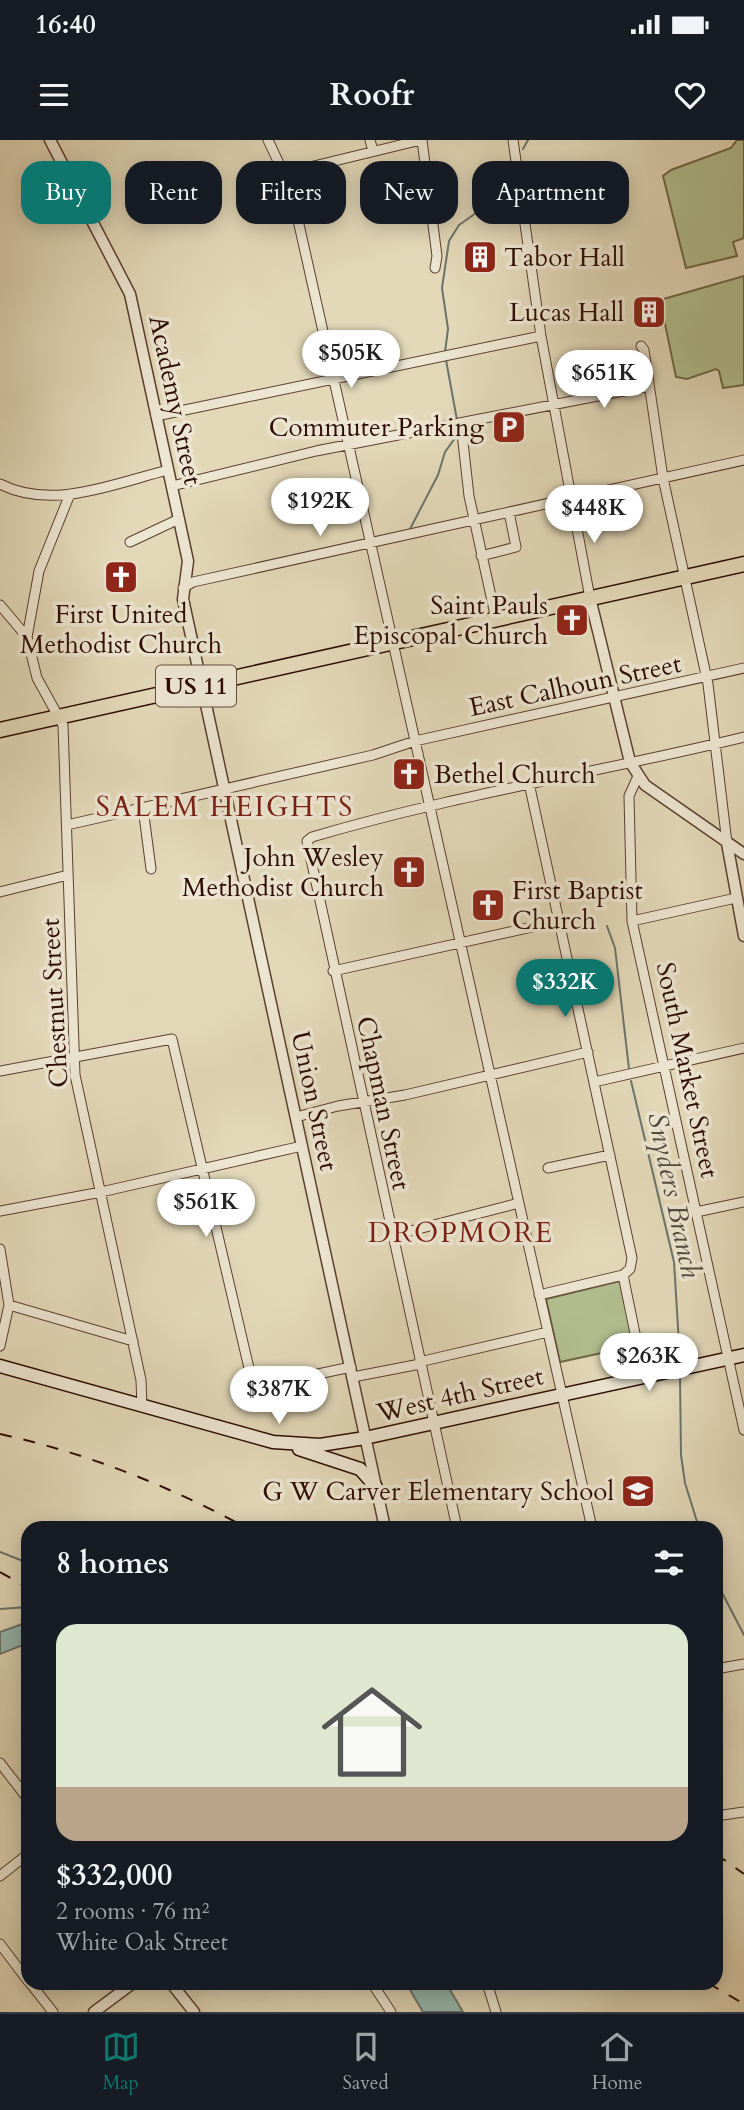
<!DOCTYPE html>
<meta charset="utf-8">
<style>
:root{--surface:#171b24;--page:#242831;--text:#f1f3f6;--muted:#9ea1a6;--line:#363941;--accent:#0f766e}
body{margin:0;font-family:Cardo,serif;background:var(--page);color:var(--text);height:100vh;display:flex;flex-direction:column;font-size:26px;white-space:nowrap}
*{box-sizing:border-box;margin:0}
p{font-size:23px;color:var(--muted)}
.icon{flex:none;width:38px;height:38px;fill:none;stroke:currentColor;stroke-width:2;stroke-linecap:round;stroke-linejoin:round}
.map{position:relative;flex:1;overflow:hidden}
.details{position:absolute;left:21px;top:1381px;width:702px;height:469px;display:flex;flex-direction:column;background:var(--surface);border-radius:21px;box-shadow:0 4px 18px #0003}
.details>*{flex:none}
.top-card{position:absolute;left:21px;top:21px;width:704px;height:63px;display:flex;gap:14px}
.price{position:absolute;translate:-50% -60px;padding:0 16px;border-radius:24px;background:#fff;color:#222;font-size:23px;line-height:46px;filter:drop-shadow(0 2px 4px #0008)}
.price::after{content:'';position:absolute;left:50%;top:42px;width:21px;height:16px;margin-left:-10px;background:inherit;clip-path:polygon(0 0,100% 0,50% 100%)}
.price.on{background:var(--accent);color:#fff}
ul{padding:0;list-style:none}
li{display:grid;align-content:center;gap:14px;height:371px;padding:0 35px}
li span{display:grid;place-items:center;height:217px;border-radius:21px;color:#555}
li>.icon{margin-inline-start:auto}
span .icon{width:126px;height:126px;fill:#fffc;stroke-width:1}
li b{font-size:30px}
h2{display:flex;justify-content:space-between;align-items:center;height:84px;padding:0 35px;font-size:30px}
.pill{padding:0 24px;border-radius:21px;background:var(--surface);box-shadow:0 4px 18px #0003;font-size:24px;line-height:63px}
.pill.on{background:var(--accent);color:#fff}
.status{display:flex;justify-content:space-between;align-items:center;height:49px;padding:0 35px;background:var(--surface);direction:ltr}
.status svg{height:19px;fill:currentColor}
header{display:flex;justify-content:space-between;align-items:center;height:91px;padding:0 35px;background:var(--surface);font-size:32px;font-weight:700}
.dock{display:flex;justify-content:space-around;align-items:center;height:98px;border-top:2px solid var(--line);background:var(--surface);font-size:19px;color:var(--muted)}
.dock a{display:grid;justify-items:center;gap:4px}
.dock .on{color:var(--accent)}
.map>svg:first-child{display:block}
.green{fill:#b2bf90;stroke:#6f6648;stroke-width:2}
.water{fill:#95bab2;stroke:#6b746b;stroke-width:2}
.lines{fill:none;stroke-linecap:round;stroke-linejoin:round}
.stream{stroke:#6b746b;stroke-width:2}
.minor-casing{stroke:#5a3f2e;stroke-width:11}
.tertiary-casing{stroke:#5a3f2e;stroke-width:13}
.secondary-casing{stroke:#2c0c00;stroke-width:15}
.primary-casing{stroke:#2c0c00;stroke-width:17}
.minor{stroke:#ede6d2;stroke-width:9}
.tertiary{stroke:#ede6d2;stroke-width:10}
.secondary{stroke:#ede6d2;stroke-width:12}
.primary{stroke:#e3d9b9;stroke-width:14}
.rail{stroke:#2c0c00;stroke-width:2;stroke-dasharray:12 12;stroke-linecap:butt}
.labels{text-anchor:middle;stroke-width:7;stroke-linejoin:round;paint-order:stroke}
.shield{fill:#ede6d2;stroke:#664d3f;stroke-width:2}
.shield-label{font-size:24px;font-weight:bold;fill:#2c0c00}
.poi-label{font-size:26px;fill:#2c0c00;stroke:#ede6d2;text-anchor:end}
.street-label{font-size:26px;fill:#2c0c00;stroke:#ede6d2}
.neighbourhood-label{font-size:28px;letter-spacing:2px;fill:#7a1f14;stroke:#ede6d2}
.water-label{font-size:28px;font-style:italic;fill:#51493e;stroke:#ede6d2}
</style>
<div class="status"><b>16:40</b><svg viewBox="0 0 49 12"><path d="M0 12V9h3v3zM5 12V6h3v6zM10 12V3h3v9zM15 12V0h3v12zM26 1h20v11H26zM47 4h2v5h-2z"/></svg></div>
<header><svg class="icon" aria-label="menu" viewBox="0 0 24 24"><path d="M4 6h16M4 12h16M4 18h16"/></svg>Roofr<svg class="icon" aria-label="heart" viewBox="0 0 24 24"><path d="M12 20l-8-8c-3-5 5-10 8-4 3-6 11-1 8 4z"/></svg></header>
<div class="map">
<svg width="744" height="1872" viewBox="0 0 744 1872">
<rect width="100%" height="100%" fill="#e3d9b9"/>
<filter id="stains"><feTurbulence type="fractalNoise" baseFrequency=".00286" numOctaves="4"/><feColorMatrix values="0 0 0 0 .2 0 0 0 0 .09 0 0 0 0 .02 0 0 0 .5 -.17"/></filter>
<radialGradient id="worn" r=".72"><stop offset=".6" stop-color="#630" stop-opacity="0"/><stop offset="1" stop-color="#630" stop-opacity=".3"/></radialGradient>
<path class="green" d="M737,0H744V98L733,102L737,116L686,128L663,36L671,30L731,8Z
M744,136V245L723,248L719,231L716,229L687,239L676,237L660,160Z
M620,1141L634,1206L560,1222L546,1159Z"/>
<path class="water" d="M28,1482V1503L0,1514V1492Z
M406,1843H446L463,1872H423Z"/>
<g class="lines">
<path class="stream" d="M523,9L528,0
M445,212L448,189L442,148L449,101L459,85L476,73L484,58L496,48L508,29
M446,220L457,280
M410,389L438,335L445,312L458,294
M607,786L615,808L629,929
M631,941L674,1122L680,1220
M680,1237L681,1315L685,1343L699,1388
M0,1412L28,1423
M716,1441L744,1495
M0,1469L28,1467"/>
<g class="minor-casing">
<path id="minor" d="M268,0L291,49L592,1388
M370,0L373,11
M422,0L437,116L435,128
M513,0L541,196L590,458
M285,33L421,0
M641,206L644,210L663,338L708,544L727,703
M156,276L541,196
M461,284L469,356L496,479
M0,344C53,371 115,343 168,330
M172,346L316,311L649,246
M130,402L179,379
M481,416L516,407L509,372
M183,448L193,442L744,320
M0,465L27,497L37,538L63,585L75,935L141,1240L142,1266
M27,497L39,431L70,354
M638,636L629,656L632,781L744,1290
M529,643L632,1118L630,1129L623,1135L539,1155
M143,668L151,729
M67,685L373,615L415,601L744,528
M0,752L68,735
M632,781L736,758
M333,831L559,781
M0,931L172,899L252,1241L258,1245L271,1244L351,1227
M594,942L744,908
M296,977L338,966L405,955L588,912
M548,1028L610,1015
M0,1071L101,1052L302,1006
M696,1072L744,1062
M391,1096L519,1063
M0,1109L9,1165L0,1206
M623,1135L644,1237
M9,1165L133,1201
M419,1222L548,1192
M353,1237L420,1224
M457,1388L307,701L312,697C454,655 600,632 744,597
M716,1529L744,1524
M0,1623L28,1659
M716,1676L744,1672
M0,1736L28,1714
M0,1804L28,1841
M30,1843L53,1872
M372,1843L391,1872
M487,1843L496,1872"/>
</g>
<g class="tertiary-casing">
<path id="tertiary" d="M50,0L130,154L188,421L183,459L385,1388
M590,458L630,622L645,645L744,714
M727,703L744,796
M171,1843L194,1872
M94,1872L133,1843"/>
</g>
<g class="secondary-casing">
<path id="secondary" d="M0,1226L273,1302L320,1305L365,1298L744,1215
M299,1309L360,1329L376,1347"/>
</g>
<g class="primary-casing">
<path id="primary" d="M0,590L744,424"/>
</g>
<use href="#minor" class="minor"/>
<use href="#tertiary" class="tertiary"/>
<use href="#secondary" class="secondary"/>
<use href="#primary" class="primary"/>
<path class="rail" d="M0,1294C87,1313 169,1346 247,1388
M0,1432L28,1448
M716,1714L744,1734
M708,1843L744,1864"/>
</g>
<defs>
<g id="building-square" transform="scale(1.75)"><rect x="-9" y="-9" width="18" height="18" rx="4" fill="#8f2418" stroke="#ede6d2"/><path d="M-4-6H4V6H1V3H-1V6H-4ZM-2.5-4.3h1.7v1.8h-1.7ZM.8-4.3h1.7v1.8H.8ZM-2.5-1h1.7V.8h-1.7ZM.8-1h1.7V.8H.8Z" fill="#fff"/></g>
<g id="parking-square" transform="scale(1.75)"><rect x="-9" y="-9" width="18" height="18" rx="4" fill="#8f2418" stroke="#ede6d2"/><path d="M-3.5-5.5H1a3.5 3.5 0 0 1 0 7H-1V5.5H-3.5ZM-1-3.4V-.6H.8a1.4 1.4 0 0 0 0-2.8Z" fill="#fff"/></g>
<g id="church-square" transform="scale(1.75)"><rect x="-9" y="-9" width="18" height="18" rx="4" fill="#8f2418" stroke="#ede6d2"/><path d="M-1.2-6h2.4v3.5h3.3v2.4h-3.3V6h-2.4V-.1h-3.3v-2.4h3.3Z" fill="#fff"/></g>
<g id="school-square" transform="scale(1.75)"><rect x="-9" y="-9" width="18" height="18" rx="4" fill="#8f2418" stroke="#ede6d2"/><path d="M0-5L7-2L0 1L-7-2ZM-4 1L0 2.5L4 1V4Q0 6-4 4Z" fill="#fff"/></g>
</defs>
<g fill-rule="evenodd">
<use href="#building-square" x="480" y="117"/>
<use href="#building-square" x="649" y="172"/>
<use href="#parking-square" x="509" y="287"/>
<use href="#church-square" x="121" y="437"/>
<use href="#church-square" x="572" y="480"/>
<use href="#church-square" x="409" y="634"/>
<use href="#church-square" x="409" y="732"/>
<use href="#church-square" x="488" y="765"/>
<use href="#school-square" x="638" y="1351"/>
</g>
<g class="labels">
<rect class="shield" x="156" y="525.5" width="80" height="41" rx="5"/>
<g class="shield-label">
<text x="196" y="554">US 11</text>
</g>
<g class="poi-label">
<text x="504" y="126" text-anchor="start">Tabor Hall</text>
<text x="624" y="181">Lucas Hall</text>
<text x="484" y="296">Commuter Parking</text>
<text x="548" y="474">Saint Pauls<tspan x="548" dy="30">Episcopal Church</tspan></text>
<text x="121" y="483" text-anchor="middle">First United<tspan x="121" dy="30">Methodist Church</tspan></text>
<text x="434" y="643" text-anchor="start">Bethel Church</text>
<text x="384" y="726">John Wesley<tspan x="384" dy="30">Methodist Church</tspan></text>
<text x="512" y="759" text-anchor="start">First Baptist<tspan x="512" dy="30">Church</tspan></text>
<text x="614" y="1360">G W Carver Elementary School</text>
</g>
<g class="street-label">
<text transform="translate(176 260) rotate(78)" y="9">Academy Street</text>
<text transform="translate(575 545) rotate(-12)" y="9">East Calhoun Street</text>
<text transform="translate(54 863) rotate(-93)" y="9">Chestnut Street</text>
<text transform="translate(688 930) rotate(78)" y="9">South Market Street</text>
<text transform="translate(315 961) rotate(78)" y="9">Union Street</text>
<text transform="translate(384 963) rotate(78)" y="9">Chapman Street</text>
<text transform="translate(460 1254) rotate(-13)" y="9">West 4th Street</text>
</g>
<g class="neighbourhood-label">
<text x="225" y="676">SALEM HEIGHTS</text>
<text x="461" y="1102">DROPMORE</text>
</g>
<g class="water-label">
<text transform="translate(675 1055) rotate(78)" y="10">Snyders Branch</text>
</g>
</g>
<rect width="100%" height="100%" filter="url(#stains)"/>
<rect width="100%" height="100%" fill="url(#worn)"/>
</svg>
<b class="price" style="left:351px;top:250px">$505K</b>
<b class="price" style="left:604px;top:270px">$651K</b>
<b class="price" style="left:320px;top:398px">$192K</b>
<b class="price" style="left:594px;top:405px">$448K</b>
<b class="price on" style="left:565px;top:879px">$332K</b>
<b class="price" style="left:206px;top:1099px">$561K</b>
<b class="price" style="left:649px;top:1253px">$263K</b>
<b class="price" style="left:279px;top:1286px">$387K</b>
<div class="top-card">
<a class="pill on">Buy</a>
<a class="pill">Rent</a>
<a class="pill">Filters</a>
<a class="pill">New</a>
<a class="pill">Apartment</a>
</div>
<section class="details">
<h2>8 homes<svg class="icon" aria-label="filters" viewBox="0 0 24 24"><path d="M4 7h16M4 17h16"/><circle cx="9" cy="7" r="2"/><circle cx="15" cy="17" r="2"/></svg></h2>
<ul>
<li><span style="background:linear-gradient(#dfe7d0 75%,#b9a48a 0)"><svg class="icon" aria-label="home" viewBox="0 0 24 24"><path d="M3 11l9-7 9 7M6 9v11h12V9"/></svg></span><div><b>$332,000</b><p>2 rooms · 76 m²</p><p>White Oak Street</p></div></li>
</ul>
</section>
</div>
<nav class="dock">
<a class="on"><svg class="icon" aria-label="map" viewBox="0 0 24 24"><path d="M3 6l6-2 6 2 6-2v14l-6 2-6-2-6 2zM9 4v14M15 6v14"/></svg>Map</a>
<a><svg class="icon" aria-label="saved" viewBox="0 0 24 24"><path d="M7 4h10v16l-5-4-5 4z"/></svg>Saved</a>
<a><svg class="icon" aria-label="home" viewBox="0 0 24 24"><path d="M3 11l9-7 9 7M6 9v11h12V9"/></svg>Home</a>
</nav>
